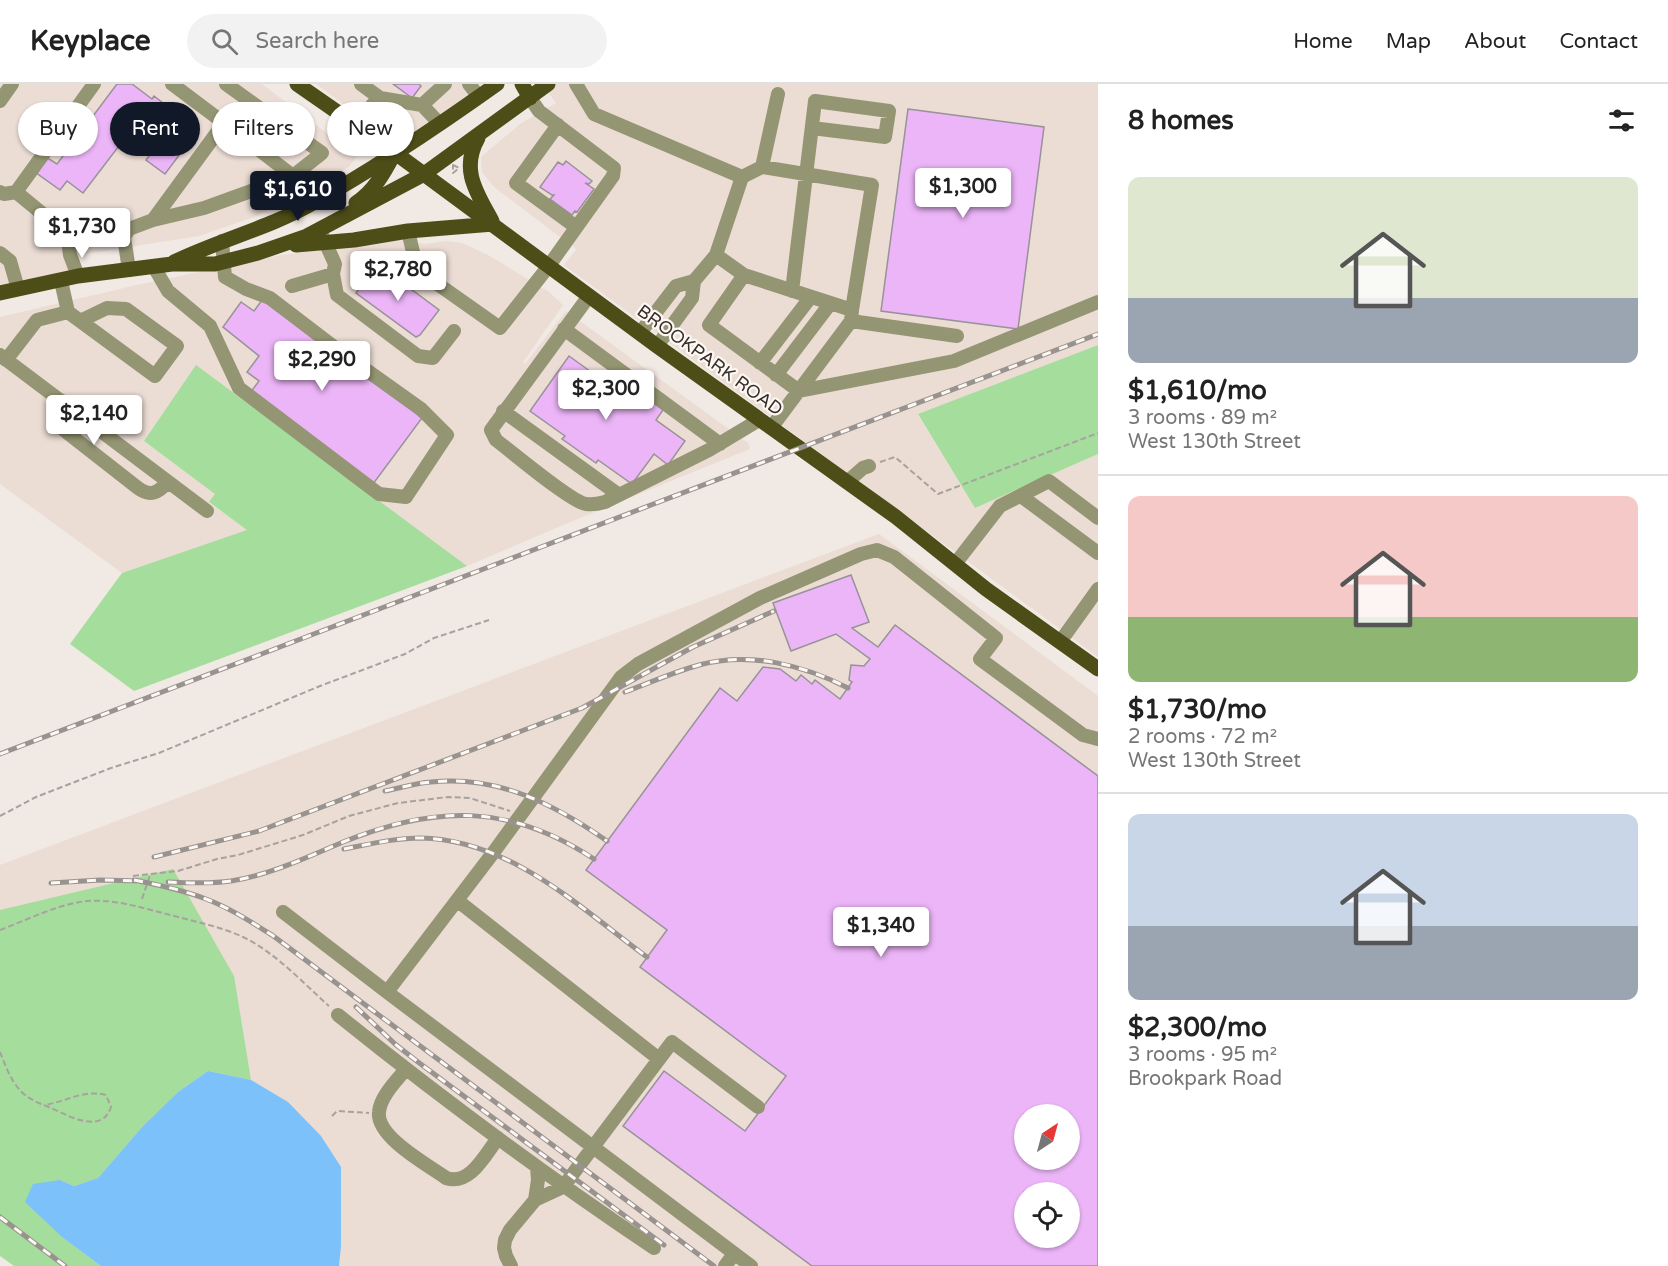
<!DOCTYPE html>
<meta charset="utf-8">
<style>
:root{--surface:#fff;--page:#f2f2f2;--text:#222;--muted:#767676;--line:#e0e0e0;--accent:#111827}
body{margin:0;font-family:"Varela Round",sans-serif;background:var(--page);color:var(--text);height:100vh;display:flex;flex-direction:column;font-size:22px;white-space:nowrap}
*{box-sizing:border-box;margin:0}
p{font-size:20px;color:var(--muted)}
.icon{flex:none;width:33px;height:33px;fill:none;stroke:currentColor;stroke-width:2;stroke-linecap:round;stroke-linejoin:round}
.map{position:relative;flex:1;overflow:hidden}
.panel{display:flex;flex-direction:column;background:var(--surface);width:570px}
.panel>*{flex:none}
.guide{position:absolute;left:18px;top:18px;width:570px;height:54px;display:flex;gap:12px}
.needle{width:39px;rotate:36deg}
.controls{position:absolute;left:1014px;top:1020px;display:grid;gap:12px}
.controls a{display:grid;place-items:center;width:66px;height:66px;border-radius:50%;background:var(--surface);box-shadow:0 2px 4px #0004;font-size:30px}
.price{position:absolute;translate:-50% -51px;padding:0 14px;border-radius:6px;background:#fff;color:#222;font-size:20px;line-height:39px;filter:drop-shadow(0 2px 3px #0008)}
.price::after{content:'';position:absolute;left:50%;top:36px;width:18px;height:14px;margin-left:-9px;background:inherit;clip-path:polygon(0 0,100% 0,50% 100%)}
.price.current{background:var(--accent);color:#fff}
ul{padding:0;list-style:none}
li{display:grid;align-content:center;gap:12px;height:318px;padding:0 30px}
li+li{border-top:2px solid var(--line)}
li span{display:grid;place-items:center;height:186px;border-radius:12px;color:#555}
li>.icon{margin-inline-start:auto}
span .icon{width:108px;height:108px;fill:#fffc;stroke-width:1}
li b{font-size:26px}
h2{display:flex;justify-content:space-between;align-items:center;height:72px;padding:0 30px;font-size:26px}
.pill{padding:0 21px;border-radius:27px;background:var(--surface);box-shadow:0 2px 4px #0004;font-size:21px;line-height:54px}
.pill.current{background:var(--accent);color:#fff}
header{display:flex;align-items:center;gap:36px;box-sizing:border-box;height:84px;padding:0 30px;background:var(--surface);border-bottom:2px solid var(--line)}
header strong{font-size:28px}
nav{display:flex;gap:33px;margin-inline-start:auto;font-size:21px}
.search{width:420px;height:54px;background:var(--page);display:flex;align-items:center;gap:15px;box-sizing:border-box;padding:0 21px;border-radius:33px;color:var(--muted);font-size:22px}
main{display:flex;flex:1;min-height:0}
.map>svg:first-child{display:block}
.built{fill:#ebdcd4;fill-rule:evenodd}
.green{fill:#a5dd9d}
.water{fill:#7cc1fa}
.building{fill:#ecb5f8;stroke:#979298;stroke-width:1.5;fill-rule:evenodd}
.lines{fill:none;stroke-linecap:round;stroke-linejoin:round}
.path{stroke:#a8a29e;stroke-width:2;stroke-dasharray:6 3;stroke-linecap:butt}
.minor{stroke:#949573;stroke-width:14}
.major{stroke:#4d4d18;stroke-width:15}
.rail-casing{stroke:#999390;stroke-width:5}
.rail{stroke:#fef7f2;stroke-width:3;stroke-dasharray:9;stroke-linecap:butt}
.labels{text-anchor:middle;stroke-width:4.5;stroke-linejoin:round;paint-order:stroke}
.street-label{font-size:18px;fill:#33302e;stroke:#fef7f2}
</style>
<header>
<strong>Keyplace</strong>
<div class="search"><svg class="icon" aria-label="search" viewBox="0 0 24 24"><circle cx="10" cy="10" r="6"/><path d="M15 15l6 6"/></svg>Search here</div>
<nav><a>Home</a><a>Map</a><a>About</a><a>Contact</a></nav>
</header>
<main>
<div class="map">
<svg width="1098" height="1182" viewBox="0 0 1098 1182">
<rect width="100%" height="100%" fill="#f1e9e4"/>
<path class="built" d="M0,0H262L357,72L349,83L257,132L199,152L65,173L87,189L0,205Z
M316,0H485L397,59Z
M557,0H1098V261L918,331L975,424L1098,370V573L564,181L579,162L576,165L494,103L482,88L481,73L520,40L556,19L548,8Z
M396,155L424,160L446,157L462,159L488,171L549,208L563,221L523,278L525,280L566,227L748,359L750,365L575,436L467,482L196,282L144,357L216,410L209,419L248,446L122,489L0,400V233L137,201L276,172Z
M879,450L1098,612V1182H35L0,1151V781ZM1024,1030H1070V1076H1024ZM1024,1108H1070V1154H1024Z"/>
<path class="green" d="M1098,261V370L975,424L918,330Z
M196,281L467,482L134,607L70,560L122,489L247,446L209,418L215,410L144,357Z
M173,785L234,892L251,996L208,987L178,1008L143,1042L98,1094L74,1102L60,1096L62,1153L101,1182H14L0,1172V826Z"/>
<path class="water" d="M208,987L251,996L288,1018L321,1052L341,1083V1162L339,1182H101L62,1153L25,1118L33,1100L60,1096L74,1102L98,1094L143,1042L178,1008Z"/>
<path class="building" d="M117,0H132L152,15L154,12L198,46L165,90L146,76L149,72L125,54L83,109L67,97L60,106L35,88L46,73L57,80Z
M393,0H419L421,2L412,14Z
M908,25L1044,43L1018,245L881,227Z
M566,77L592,97L589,100L585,99L594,105L577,128L575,127L572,131L550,115L554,111H552L540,103L558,78L563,81Z
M384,185L439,226L420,251L416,253L356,209L361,202L360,197Z
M262,216L422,334L373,400L250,309L259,297L247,288L259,272L223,243L241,218L254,227Z
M569,272L623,311L630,301L663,326L656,336L685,357L668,381L654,370L632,400L598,376L596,379L562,355L565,352L530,327Z
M851,491L869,538L852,544L878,563L895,541L1098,692V1182H812L623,1042L664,987L745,1047L786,992L640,883L667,846L586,786L720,604L737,617L763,583L780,585L796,597L801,591L812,600L815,596L840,615L852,598L849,596L851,581L864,582L870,575L836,550L791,567L773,519ZM1024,1030H1070V1076H1024ZM1024,1108H1070V1154H1024Z"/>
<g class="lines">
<path class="path" d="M453,81L459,84L453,89Z
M880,378L895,373L938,410L1098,349
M0,732L36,713L111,684L159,669L320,602L405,570L434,554L489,536
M133,792L178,787L217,775L238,771L303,751L349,732L398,719L448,713L470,714L510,727
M142,815L150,791
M0,846C27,836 58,820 87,817C111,815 136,822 159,828C187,836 217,841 243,853C276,869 302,898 329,922
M0,968C5,980 10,995 19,1005C27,1015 39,1019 51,1024C69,1032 102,1051 111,1023L106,1011C83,1005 66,1018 44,1021
M332,1032L337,1027L369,1029"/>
<path class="minor" d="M361,0L380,14
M469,0L479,13
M576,0L594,30L742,93
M0,17L12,0
M422,21L445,0
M224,39L293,92
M558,41L516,99L576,143
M356,42L373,20L380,14L422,21L440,40
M762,83L872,101L852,226
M0,108L4,110L16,108
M153,136L224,39L172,0
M408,147L413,168L422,189L500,244L548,183L613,92L614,84L539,27L530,14
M67,150L16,108L94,0
M322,151L335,180L333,190L337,211L418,272L433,274L454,247
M124,153L129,186
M222,157L225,193L246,205L270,214L342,269
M0,169L10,177L18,205
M716,171L744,191L852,226L851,237L771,344
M154,183L168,207L210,242L239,304L379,410L406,413L447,351L421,325L348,273
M744,191L709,241L799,307L954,277L1098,218
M78,192L70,171L67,150L124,153L129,145L153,136L204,124L293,92L322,69L226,0
M292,202L333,190
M792,207L815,17L889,27L885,53L812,44
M589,212L491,346L496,356C512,368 571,418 586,420C592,421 598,420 605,418L709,366L759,336
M68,228L155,292L177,262L126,225L107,224L80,237
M851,237L957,252
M564,245L720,360
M640,249L676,202L694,197
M657,262L692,214L694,197L716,171L742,93L762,83L778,10
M0,271L207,427
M6,276L37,236L68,228L61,197
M760,279L810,214
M776,291L830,220
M60,316L56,325L63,345L69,350L138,404C150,413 158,409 168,398
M503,327L619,411
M847,398L863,384L869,382
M1021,412L1098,469
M955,480L1000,422L1049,397L1098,434
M1060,558L1098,505
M458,817L659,975
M283,828L387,908
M338,931C440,1013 545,1091 654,1164
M406,985C396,997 380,1013 379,1028C376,1053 428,1081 446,1094C470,1102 485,1071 498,1054
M535,1116L538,1096L537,1083
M511,1182L506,1172L504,1164L505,1156L510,1146L535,1116L563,1103L672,958L758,1023
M725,1182L734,1170
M751,1182L387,908L493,769L621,593L638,580L760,514L861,470L877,466L894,473L996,554L980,575L1083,651L1098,655"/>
<path class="major" d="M297,0L379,57L657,262L896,433L986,505L1098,585
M522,0L530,14
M478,54C460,86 477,109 492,137
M356,119C374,107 384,89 394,70
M296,161L354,156L408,147L493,140
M174,178C219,156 269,144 313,119C376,84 438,42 497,0
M0,209L78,192L172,180H215L258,169L307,152L424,90L548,0"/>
<g class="rail-casing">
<path id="rail" d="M625,608C649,599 674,588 699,581C749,567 803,581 848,604
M0,670L1098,250
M385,707C400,704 416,699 431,698C498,691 554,720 607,757
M344,765C370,760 395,754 421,754C511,756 579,823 647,873
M154,773L259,747L582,624L693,563L774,527
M134,796C159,801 183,806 206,815C230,824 251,838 272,851L714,1182
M168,798C188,799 211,800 231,797C270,791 307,773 343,758C435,721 509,719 594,775
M51,799L100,796L141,797
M356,923L395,960L418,978L664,1161
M0,1133L65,1182"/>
</g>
<use href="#rail" class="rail"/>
</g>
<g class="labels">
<g class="street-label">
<text transform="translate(710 276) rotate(36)" y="6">BROOKPARK ROAD</text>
</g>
</g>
</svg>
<div class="controls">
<a><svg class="needle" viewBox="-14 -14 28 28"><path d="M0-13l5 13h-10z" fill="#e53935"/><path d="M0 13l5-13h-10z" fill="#767676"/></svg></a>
<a><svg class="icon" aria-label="locate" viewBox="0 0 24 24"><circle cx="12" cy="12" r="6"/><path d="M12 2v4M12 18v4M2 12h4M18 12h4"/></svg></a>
</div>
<b class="price" style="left:963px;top:135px">$1,300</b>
<b class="price current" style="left:298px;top:138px">$1,610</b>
<b class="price" style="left:82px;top:175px">$1,730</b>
<b class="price" style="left:398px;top:218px">$2,780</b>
<b class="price" style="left:322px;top:308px">$2,290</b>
<b class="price" style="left:606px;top:337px">$2,300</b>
<b class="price" style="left:94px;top:362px">$2,140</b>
<b class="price" style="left:881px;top:874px">$1,340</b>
<div class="guide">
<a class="pill">Buy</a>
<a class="pill current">Rent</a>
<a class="pill">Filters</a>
<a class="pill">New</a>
</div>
</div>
<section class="panel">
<h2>8 homes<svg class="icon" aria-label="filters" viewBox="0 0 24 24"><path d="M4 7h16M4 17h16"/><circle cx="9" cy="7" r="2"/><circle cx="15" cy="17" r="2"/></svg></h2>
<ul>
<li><span style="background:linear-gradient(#dfe7d0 65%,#9aa5b1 0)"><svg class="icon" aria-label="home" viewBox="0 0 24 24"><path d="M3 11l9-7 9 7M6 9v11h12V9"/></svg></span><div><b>$1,610/mo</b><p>3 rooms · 89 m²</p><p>West 130th Street</p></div></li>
<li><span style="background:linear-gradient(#f6c9c9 65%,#8fb573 0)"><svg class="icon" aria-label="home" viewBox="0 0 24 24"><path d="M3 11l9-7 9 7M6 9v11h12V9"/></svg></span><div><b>$1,730/mo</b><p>2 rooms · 72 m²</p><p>West 130th Street</p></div></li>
<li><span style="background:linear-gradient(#c9d6e8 60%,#9aa5b1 0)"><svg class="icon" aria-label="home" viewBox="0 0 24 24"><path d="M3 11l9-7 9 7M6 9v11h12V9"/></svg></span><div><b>$2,300/mo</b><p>3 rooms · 95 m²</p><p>Brookpark Road</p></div></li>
</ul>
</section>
</main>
